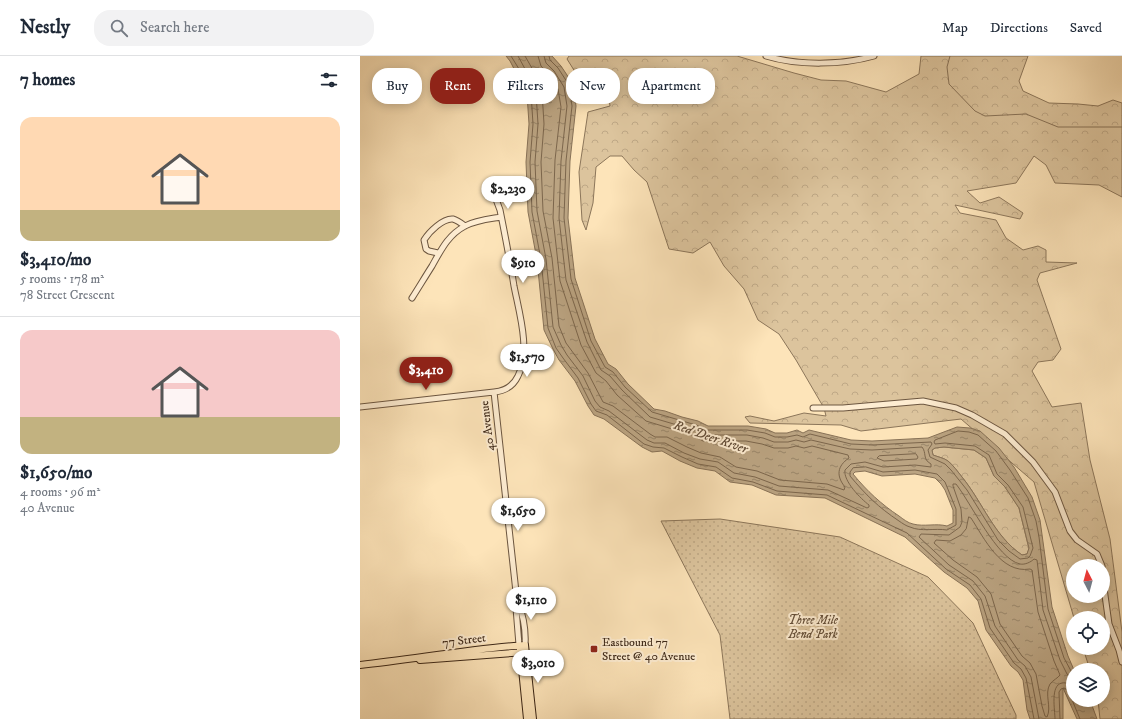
<!DOCTYPE html>
<meta charset="utf-8">
<style>
:root{--surface:#fff;--page:#f2f2f3;--text:#1f2937;--muted:#747a83;--line:#e0e1e3;--accent:#8f2418}
body{margin:0;font-family:"IM FELL DW Pica",serif;background:var(--page);color:var(--text);height:100vh;display:flex;flex-direction:column;font-size:15px;white-space:nowrap}
*{box-sizing:border-box;margin:0}
p{font-size:13px;color:var(--muted)}
.icon{flex:none;width:22px;height:22px;fill:none;stroke:currentColor;stroke-width:2;stroke-linecap:round;stroke-linejoin:round}
.map{position:relative;flex:1;overflow:hidden}
.drawer{display:flex;flex-direction:column;background:var(--surface);width:360px}
.drawer>*{flex:none}
.banner{position:absolute;left:12px;top:12px;width:380px;height:36px;display:flex;gap:8px}
.needle{width:26px;rotate:354deg}
.buttons{position:absolute;left:706px;top:503px;display:grid;gap:8px}
.buttons a{display:grid;place-items:center;width:44px;height:44px;border-radius:50%;background:var(--surface);box-shadow:0 2px 10px #0003;font-size:20px}
.price{position:absolute;translate:-50% -34px;padding:0 9px;border-radius:14px;background:#fff;color:#222;font-size:13px;line-height:26px;filter:drop-shadow(0 1px 2px #0008)}
.price::after{content:'';position:absolute;left:50%;top:24px;width:12px;height:9px;margin-left:-6px;background:inherit;clip-path:polygon(0 0,100% 0,50% 100%)}
.price.selected{background:var(--accent);color:#fff}
ul{padding:0;list-style:none}
li{display:grid;align-content:center;gap:8px;height:212px;padding:0 20px}
li+li{border-top:1px solid var(--line)}
li span{display:grid;place-items:center;height:124px;border-radius:12px;color:#555}
li>.icon{margin-inline-start:auto}
span .icon{width:72px;height:72px;fill:#fffc;stroke-width:1}
li b{font-size:17px}
h2{display:flex;justify-content:space-between;align-items:center;height:48px;padding:0 20px;font-size:17px}
.pill{padding:0 14px;border-radius:16px;background:var(--surface);box-shadow:0 2px 10px #0003;font-size:14px;line-height:36px}
.pill.selected{background:var(--accent);color:#fff}
header{display:flex;align-items:center;gap:24px;box-sizing:border-box;height:56px;padding:0 20px;background:var(--surface);border-bottom:1px solid var(--line)}
header strong{font-size:19px}
nav{display:flex;gap:22px;margin-inline-start:auto;font-size:14px}
.search{width:280px;height:36px;background:var(--page);display:flex;align-items:center;gap:10px;box-sizing:border-box;padding:0 14px;border-radius:16px;color:var(--muted);font-size:15px}
main{display:flex;flex:1;min-height:0}
.map>svg:first-child{display:block}
.forest{fill:url(#forest-crowns);stroke:#8c765a;fill-rule:evenodd}
.park{fill:url(#park-dots);stroke:#8c765a}
.water{fill:url(#water-ripples);stroke:#887257;fill-rule:evenodd}
.lines{fill:none;stroke-linecap:round;stroke-linejoin:round}
.shore{stroke:#7c664c;stroke-width:1}
.stream{stroke:#887257;stroke-width:1}
.minor-casing{stroke:#6c5640;stroke-width:7}
.major-casing{stroke:#3c2717;stroke-width:8}
.minor{stroke:#feedd2;stroke-width:5}
.major{stroke:#fde4b9;stroke-width:6}
.poi-dot{fill:#8f2418;stroke:#feedd2;stroke-width:1.5}
.labels{text-anchor:middle;stroke-width:4;stroke-linejoin:round;paint-order:stroke}
.street-label{font-size:12px;fill:#3c2717;stroke:#feedd2}
.park-label{font-size:12px;font-style:italic;fill:#644e38;stroke:#feedd2}
.poi-label{font-size:12px;fill:#3c2717;stroke:#feedd2;text-anchor:start}
.water-label{font-size:13px;font-style:italic;fill:#624c37;stroke:#feedd2}
</style>
<header>
<strong>Nestly</strong>
<div class="search"><svg class="icon" aria-label="search" viewBox="0 0 24 24"><circle cx="10" cy="10" r="6"/><path d="M15 15l6 6"/></svg>Search here</div>
<nav><a>Map</a><a>Directions</a><a>Saved</a></nav>
</header>
<main>
<section class="drawer">
<h2>7 homes<svg class="icon" aria-label="filters" viewBox="0 0 24 24"><path d="M4 7h16M4 17h16"/><circle cx="9" cy="7" r="2"/><circle cx="15" cy="17" r="2"/></svg></h2>
<ul>
<li><span style="background:linear-gradient(#ffd9b3 75%,#c2b280 0)"><svg class="icon" aria-label="home" viewBox="0 0 24 24"><path d="M3 11l9-7 9 7M6 9v11h12V9"/></svg></span><div><b>$3,410/mo</b><p>5 rooms · 178 m²</p><p>78 Street Crescent</p></div></li>
<li><span style="background:linear-gradient(#f6c9c9 70%,#c2b280 0)"><svg class="icon" aria-label="home" viewBox="0 0 24 24"><path d="M3 11l9-7 9 7M6 9v11h12V9"/></svg></span><div><b>$1,650/mo</b><p>4 rooms · 96 m²</p><p>40 Avenue</p></div></li>
</ul>
</section>
<div class="map">
<svg width="762" height="663" viewBox="0 0 762 663">
<defs>
<pattern id="forest-crowns" width="20" height="18" patternUnits="userSpaceOnUse"><rect width="20" height="18" fill="#dcc49d"/><path d="M2 6a3 3 0 1 1 6 0M12 15a3 3 0 1 1 6 0" fill="none" stroke="#bea886"/></pattern>
<pattern id="park-dots" width="8" height="8" patternUnits="userSpaceOnUse"><rect width="8" height="8" fill="#dcc49d"/><path d="M2 2h.1M6 6h.1" fill="none" stroke="#bea886" stroke-width="1.8" stroke-linecap="round"/></pattern>
<pattern id="water-ripples" width="26" height="14" patternUnits="userSpaceOnUse"><rect width="26" height="14" fill="#bba482"/><path d="M2 4q2-2 4 0t4 0M15 11q2-2 4 0t4 0" fill="none" stroke="#998669"/></pattern>
</defs>
<rect width="100%" height="100%" fill="#fde4b9"/>
<filter id="stains"><feTurbulence type="fractalNoise" baseFrequency=".005" numOctaves="4"/><feColorMatrix values="0 0 0 0 .2 0 0 0 0 .09 0 0 0 0 .02 0 0 0 .5 -.17"/></filter>
<radialGradient id="worn" r=".72"><stop offset=".6" stop-color="#630" stop-opacity="0"/><stop offset="1" stop-color="#630" stop-opacity=".3"/></radialGradient>
<path class="forest" d="M209,0H377L434,17L461,24L486,25L526,36L559,18L561,0H668L659,25L663,35L689,47L718,48L738,50L753,44L762,47V141L739,129L695,127L686,109L674,100L656,127L607,135L620,147L639,141L663,157L660,163L595,149L600,157L636,164L646,182L663,194L678,190L686,194V206L717,207L680,217L677,224L701,293L693,304L678,306L672,315L692,351L721,347L730,404L750,483L762,576V663H740L738,644H743V614H730L723,592H743V562H714L674,426L601,363L501,375L481,369L390,367L385,361L390,360L414,365L444,357L466,360L464,352L436,304L419,278L398,264L384,233L364,210L350,186L333,197L309,193L287,126L274,114L262,100H250L236,111L233,147L226,174L222,164L219,116L228,56L250,50L248,33L222,27L207,3ZM713,510H743V540H713Z
M584,391L614,394L626,402L634,420L645,431L659,452L669,493L667,498L662,499C634,480 623,447 602,421C598,416 593,409 588,405C584,402 578,401 573,399L572,394L575,392Z"/>
<path class="park" d="M360,463L480,481L568,521L613,567L656,659V663H370L360,579L301,465Z"/>
<path class="water" d="M146,0H192L201,10L213,28L216,50L210,105L208,162L215,222L235,283L248,308L256,313L268,328L294,353L305,355L322,361L338,365L348,370H388L406,373L415,377H427L437,374L443,377L449,374L491,384L512,385L568,382L597,371L610,372L620,375L639,392L654,411L672,441L680,464L692,551L708,600L714,614H713V644H730L737,663H717L703,632V663H670L667,654L663,624L658,616L651,610L626,574L618,545L607,532L584,516L545,481L465,442L416,439L392,429L370,426L355,415L337,412L320,405L302,395L292,396L282,391L244,363L234,359L228,350L215,325L199,304L193,293L184,274L177,204L168,156L166,106L169,68L167,38L150,5ZM584,391L614,394L626,402L634,420L645,431L659,452L669,492L667,498L662,499C634,480 623,447 602,421C598,416 593,409 588,405C584,402 578,401 573,399L572,394L575,392ZM505,415L522,420L555,418L575,422L581,428L585,434L593,454V467L587,470C576,467 564,471 553,468C548,467 543,463 539,460C521,448 507,435 493,418L495,416Z"/>
<g class="lines">
<path class="shore" d="M151,0L167,26L171,37L173,68L170,106L172,156L181,204L188,272L196,292L203,302L218,322L231,348L236,355L247,359L284,388L293,391L304,392L322,401L338,408L356,411L372,422L393,426L417,435L467,439L547,477L586,513L610,529L621,543L630,572L654,607L661,613L666,622L674,663
M158,0L171,24L176,37L178,68L175,106L177,155L186,203L193,271L201,289L207,299L223,320L235,345L240,351L249,355L287,384L294,387H305L324,397L340,403L358,406L374,417L395,421L419,430L468,434L507,452L509,451V449C501,443 483,425 485,414L491,408L505,406L523,411L555,409L571,411V408C562,403 567,397 562,391L512,394L490,393L451,384L444,386L436,384L428,386H414L403,382L387,379H346L334,374L290,361L262,334L250,320L241,314L227,286L206,224L199,162L201,105L207,50L204,31L194,15L186,7L184,0
M165,0L177,21L182,36L184,68L181,106L183,155L192,202L199,270L206,287L228,317L243,346L253,350L290,378L295,381H307L327,391L341,397L360,401L376,411L397,415L420,424L467,428L484,434L485,431C476,420 477,410 489,402L488,399L452,390L444,392L436,390L428,392H414L402,388L386,385H343L332,379L286,365L257,339L246,325L236,317L221,289L200,225L193,162L195,104L201,51L198,33L189,19L181,10L178,0
M189,0L190,4L198,12L209,29L212,50L206,105L204,162L211,223L231,285L245,311L253,316L265,331L292,356L336,369L347,374H387L405,377L415,381H427L437,379L443,381L450,378L491,388L512,389L571,386L572,388L568,394L570,401L585,408L591,414L607,434L638,484L649,495L660,503L668,502L670,500L673,492L663,451L648,429L637,418L629,399L615,390L585,387L575,388L574,386L575,384L598,375L609,376L618,379L636,395L650,414L668,442L676,465L679,481L688,553L704,602L711,615L713,618
M556,398L558,401L557,403L524,405L517,402L519,400Z
M506,411L523,416L555,414L577,418L585,426L596,453V469L587,474C575,472 561,476 550,471C546,470 542,467 539,465C518,451 506,439 490,420V416L493,412Z
M609,461L611,462C624,482 641,518 670,513L672,514L678,556L694,605L700,619C698,622 693,624 690,628C684,638 692,651 687,661L685,660L682,650L676,618L670,607L662,600L640,568L631,538L617,521L593,504L574,487L576,484L590,485L601,479L606,473Z
M679,663L671,621L665,610L658,604L635,570L625,540L613,525L589,509L559,481L561,478L589,479L600,471L602,466L601,453L593,430V428H596C611,447 637,503 660,508C665,509 671,506 674,503L677,504L683,554L700,604L707,618L713,623
M695,663C695,654 690,629 702,627C707,626 710,629 713,632
M700,663L699,636L701,633L704,632L708,634L720,663"/>
<path class="stream" d="M590,0L587,11L589,28L615,55L625,60L666,58L698,71H762"/>
<g class="minor-casing">
<path id="minor" d="M406,0C439,10 482,9 514,0
M78,197L69,195L66,193L64,184C69,176 83,162 93,163C97,164 101,167 105,170
M52,242C59,231 65,221 72,210C81,194 88,179 105,170C116,164 129,163 141,161
M134,336L157,545L156,552L159,589
M0,351L134,336C145,335 153,331 158,320C171,295 159,256 154,230C150,205 145,179 140,154L134,138
M453,352H483L563,345L596,352L612,359L645,378L673,406L695,436L710,475L717,484L737,498L742,510
M743,525L749,568L759,594L762,606
M158,546C163,559 166,575 165,589"/>
</g>
<g class="major-casing">
<path id="major" d="M160,593L167,663
M60,604L166,596
M0,609C55,603 110,593 165,589L173,663"/>
</g>
<use href="#minor" class="minor"/>
<use href="#major" class="major"/>
</g>
<rect class="poi-dot" x="230" y="589" width="8" height="8" rx="2"/>
<g class="labels">
<g class="street-label">
<text transform="translate(127 370) rotate(-97)" y="4">40 Avenue</text>
<text transform="translate(104 584) rotate(-7)" y="4">77 Street</text>
</g>
<g class="park-label">
<text x="453" y="568">Three Mile<tspan x="453" dy="14">Bend Park</tspan></text>
</g>
<g class="poi-label">
<text x="242" y="590">Eastbound 77<tspan x="242" dy="14">Street @ 40 Avenue</tspan></text>
</g>
<g class="water-label">
<text transform="translate(351 380) rotate(19)" y="5">Red Deer River</text>
</g>
</g>
<rect width="100%" height="100%" filter="url(#stains)"/>
<rect width="100%" height="100%" fill="url(#worn)"/>
</svg>
<div class="buttons">
<a><svg class="needle" viewBox="-14 -14 28 28"><path d="M0-13l5 13h-10z" fill="#e53935"/><path d="M0 13l5-13h-10z" fill="#747a83"/></svg></a>
<a><svg class="icon" aria-label="locate" viewBox="0 0 24 24"><circle cx="12" cy="12" r="6"/><path d="M12 2v4M12 18v4M2 12h4M18 12h4"/></svg></a>
<a><svg class="icon" aria-label="layers" viewBox="0 0 24 24"><path d="M12 4l9 5-9 5-9-5zM3 14l9 5 9-5"/></svg></a>
</div>
<b class="price" style="left:148px;top:154px">$2,230</b>
<b class="price" style="left:163px;top:228px">$910</b>
<b class="price" style="left:167px;top:322px">$1,570</b>
<b class="price selected" style="left:66px;top:335px">$3,410</b>
<b class="price" style="left:158px;top:476px">$1,650</b>
<b class="price" style="left:171px;top:565px">$1,110</b>
<b class="price" style="left:178px;top:628px">$3,010</b>
<div class="banner">
<a class="pill">Buy</a>
<a class="pill selected">Rent</a>
<a class="pill">Filters</a>
<a class="pill">New</a>
<a class="pill">Apartment</a>
</div>
</div>
</main>
